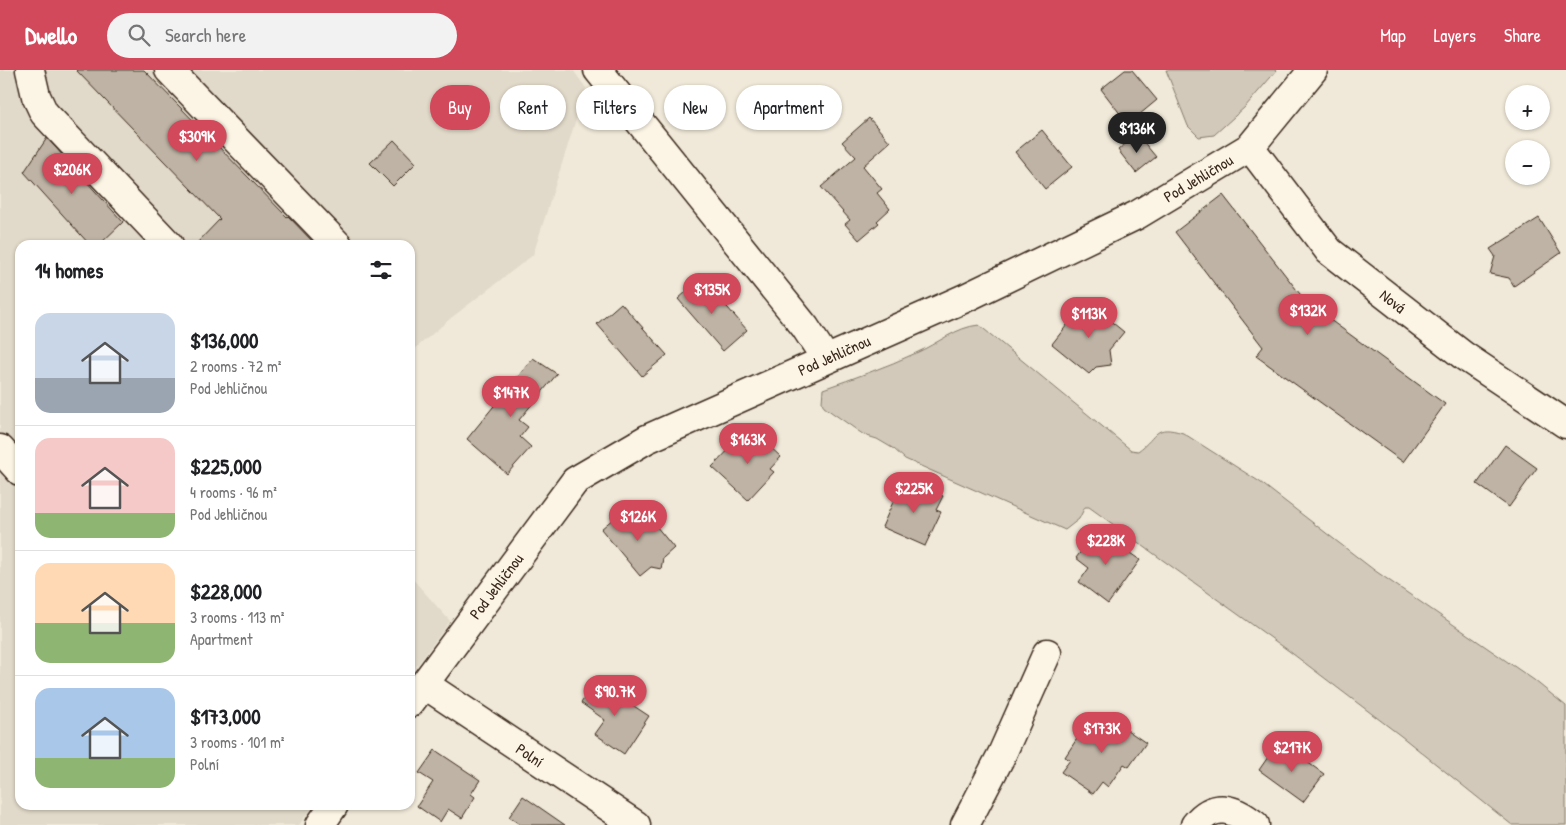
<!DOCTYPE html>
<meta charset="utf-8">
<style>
:root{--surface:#fff;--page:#f2f2f2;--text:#202124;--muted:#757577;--line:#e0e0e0;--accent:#d1495b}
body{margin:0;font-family:"Patrick Hand",sans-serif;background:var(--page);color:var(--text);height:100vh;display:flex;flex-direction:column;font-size:19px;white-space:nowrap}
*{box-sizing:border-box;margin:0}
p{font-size:16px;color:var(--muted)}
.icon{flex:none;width:28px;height:28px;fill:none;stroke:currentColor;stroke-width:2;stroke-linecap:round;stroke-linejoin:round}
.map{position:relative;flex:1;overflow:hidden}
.panel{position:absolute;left:15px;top:170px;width:400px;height:570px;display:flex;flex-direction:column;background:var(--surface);border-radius:15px;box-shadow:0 1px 4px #0004}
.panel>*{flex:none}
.banner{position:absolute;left:430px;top:15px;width:475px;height:45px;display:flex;gap:10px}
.fabs{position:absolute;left:1505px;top:15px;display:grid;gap:10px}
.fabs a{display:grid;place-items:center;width:45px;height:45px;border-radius:50%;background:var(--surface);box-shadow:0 1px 4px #0004;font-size:25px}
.price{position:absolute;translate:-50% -42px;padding:0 11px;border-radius:18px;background:var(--accent);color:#fff;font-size:16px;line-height:32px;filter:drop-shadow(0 1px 2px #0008)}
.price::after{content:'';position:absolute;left:50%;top:30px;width:15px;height:11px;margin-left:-8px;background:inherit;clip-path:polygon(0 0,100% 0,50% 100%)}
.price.on{background:#222;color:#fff}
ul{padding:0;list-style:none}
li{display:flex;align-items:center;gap:15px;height:125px;padding:0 20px}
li+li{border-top:1px solid var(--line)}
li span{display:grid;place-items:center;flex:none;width:140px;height:100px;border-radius:15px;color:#555}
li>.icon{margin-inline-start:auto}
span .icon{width:60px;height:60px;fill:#fffc;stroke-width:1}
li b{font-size:21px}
h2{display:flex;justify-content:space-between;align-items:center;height:60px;padding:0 20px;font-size:21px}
.chip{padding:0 18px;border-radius:22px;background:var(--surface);box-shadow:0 1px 4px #0004;font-size:18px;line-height:45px}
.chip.on{background:var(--accent);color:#fff}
header{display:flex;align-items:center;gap:30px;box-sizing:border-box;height:70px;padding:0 25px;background:var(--accent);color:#fff}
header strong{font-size:24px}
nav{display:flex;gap:28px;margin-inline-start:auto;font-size:18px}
.search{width:350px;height:45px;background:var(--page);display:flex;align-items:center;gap:12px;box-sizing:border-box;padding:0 18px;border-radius:28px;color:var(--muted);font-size:19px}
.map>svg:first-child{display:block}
.built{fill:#e1d9c9}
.green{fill:#d2c9ba;stroke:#867a6c}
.building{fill:#beb3a4;stroke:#3b2a1e}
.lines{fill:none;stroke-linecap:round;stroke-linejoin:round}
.minor-casing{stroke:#3b2a1e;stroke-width:31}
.minor{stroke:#fcf5e5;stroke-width:28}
.labels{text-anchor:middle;stroke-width:4;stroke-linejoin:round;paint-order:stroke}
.street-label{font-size:16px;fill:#3b2a1e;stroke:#fcf5e5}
</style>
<header>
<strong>Dwello</strong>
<div class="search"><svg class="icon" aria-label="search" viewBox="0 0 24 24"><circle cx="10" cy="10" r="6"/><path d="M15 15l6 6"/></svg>Search here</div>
<nav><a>Map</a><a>Layers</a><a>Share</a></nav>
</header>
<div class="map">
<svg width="1566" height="755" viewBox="0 0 1566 755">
<rect width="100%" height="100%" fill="#f0e9d9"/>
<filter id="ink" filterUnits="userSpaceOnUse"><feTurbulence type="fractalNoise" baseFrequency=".02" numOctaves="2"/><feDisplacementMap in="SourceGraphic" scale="10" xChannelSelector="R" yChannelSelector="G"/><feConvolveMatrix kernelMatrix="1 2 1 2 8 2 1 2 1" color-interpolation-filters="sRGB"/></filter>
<g filter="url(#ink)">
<path class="built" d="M0,0H573L586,18L533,185L451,248L410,283V175H20V735H314L299,755H0Z
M410,506L450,551L410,605Z"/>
<path class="green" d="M1166,0H1277L1245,37L1214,65L1199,67L1188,56Z
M979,255L1131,380L1138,381C1159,366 1153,354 1183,363L1260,412L1374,500L1534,610L1566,636V755H1512L1401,666L1289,581L1089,437H1085L1079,449L1065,460L905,389L894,379L877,369L864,365L824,337L822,332L823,319C854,308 886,297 916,283C937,274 956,257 979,255Z"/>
<path class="building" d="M76,0H144L287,147L288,146L316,175H195L220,149Z
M1125,0H1132L1157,30L1128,54L1101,19Z
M869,48L890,72L863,96L882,119L877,123L890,139L877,151L879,153L859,170L845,154L850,150L821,117L856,87L842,72Z
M1042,60L1072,97L1045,119L1015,82Z
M1137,64L1156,87L1136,103L1118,80Z
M47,68L123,152L99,175H90L24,102Z
M394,70L416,93L393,116L370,93Z
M1223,125L1307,233L1445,334L1403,392L1256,286L1263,277L1175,162Z
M1539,148L1561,183L1514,216L1509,208L1490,204L1495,186L1490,179Z
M702,208L747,260L723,281L678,229Z
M1086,231L1124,262L1109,280L1111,295L1096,297L1089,304L1052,274Z
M621,233L667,285L642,306L597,254Z
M533,288L557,304L519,350L528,357L520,367L531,377L507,404L467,369Z
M753,361L781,387L770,399L774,402L748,430L712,397L739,369L743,373Z
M1505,375L1537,398L1509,437L1477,414Z
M908,411L943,426L936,440L941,442L925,476L882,457L897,423L902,425Z
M627,437L644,457L652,451L674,478L663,488L661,499L651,497L640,506L601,459Z
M1097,460L1140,490L1108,534L1079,512L1089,498L1076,488Z
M596,611L649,646L624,684L595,664L605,650L581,633Z
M1104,644L1146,673L1129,697L1124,694L1108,717L1102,712L1093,724L1061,702L1070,690L1065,687L1082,661L1089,666Z
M1275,677L1288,687L1293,682L1324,704L1303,732L1259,700Z
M435,680L480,710L471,724L475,727L462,748L448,739L440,752L417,736L433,712L419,703Z
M523,726L565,755H521L509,747Z"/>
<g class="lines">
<g class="minor-casing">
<path id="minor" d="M30,0L36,26L44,43L169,175
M169,0L338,175
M598,0L805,257L826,289
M1250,77L1329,181L1464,286L1566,354
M0,379L20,401
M424,614L636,755
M410,633L575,411L647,369L963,229L1137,145L1250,77L1313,0
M320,755L334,735
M965,755L1002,684L1047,583
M1195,755C1214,731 1234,738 1255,755"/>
</g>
<use href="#minor" class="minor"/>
</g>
</g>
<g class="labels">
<g class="street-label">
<text transform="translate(1198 108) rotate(-31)" y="6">Pod Jehličnou</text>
<text transform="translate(1393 231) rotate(38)" y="6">Nová</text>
<text transform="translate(834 285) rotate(-24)" y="6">Pod Jehličnou</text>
<text transform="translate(496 516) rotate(-53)" y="6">Pod Jehličnou</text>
<text transform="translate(530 685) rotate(34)" y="6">Polní</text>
</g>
</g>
</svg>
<div class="fabs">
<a>+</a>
<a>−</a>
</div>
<b class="price on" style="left:1137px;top:84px">$136K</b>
<b class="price" style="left:197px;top:92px">$309K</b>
<b class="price" style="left:72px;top:125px">$206K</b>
<b class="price" style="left:712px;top:245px">$135K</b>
<b class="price" style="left:1308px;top:266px">$132K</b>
<b class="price" style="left:1089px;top:269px">$113K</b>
<b class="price" style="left:511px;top:348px">$147K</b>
<b class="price" style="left:748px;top:395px">$163K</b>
<b class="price" style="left:914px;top:444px">$225K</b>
<b class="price" style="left:638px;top:472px">$126K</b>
<b class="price" style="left:1106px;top:496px">$228K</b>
<b class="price" style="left:615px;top:647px">$90.7K</b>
<b class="price" style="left:1102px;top:684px">$173K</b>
<b class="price" style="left:1292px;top:703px">$217K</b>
<div class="banner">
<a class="chip on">Buy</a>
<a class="chip">Rent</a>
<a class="chip">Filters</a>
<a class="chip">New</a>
<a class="chip">Apartment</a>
</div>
<section class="panel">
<h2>14 homes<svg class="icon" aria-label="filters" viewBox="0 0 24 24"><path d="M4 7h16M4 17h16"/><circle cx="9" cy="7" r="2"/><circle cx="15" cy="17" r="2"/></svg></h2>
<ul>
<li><span style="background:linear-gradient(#c9d6e8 65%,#9aa5b1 0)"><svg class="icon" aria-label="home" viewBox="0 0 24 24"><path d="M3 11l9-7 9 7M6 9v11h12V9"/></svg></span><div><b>$136,000</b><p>2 rooms · 72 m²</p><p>Pod Jehličnou</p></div></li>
<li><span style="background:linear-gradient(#f6c9c9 75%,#8fb573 0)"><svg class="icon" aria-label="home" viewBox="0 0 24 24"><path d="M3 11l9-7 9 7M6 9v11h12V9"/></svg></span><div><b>$225,000</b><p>4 rooms · 96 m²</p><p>Pod Jehličnou</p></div></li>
<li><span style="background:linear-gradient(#ffd9b3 60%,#8fb573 0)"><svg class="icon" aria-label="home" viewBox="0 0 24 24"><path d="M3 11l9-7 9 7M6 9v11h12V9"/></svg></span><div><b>$228,000</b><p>3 rooms · 113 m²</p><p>Apartment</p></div></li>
<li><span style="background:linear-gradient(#a9c7e8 70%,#8fb573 0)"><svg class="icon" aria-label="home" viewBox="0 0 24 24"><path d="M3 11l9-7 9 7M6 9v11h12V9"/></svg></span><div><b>$173,000</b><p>3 rooms · 101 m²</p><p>Polní</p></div></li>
</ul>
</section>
</div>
